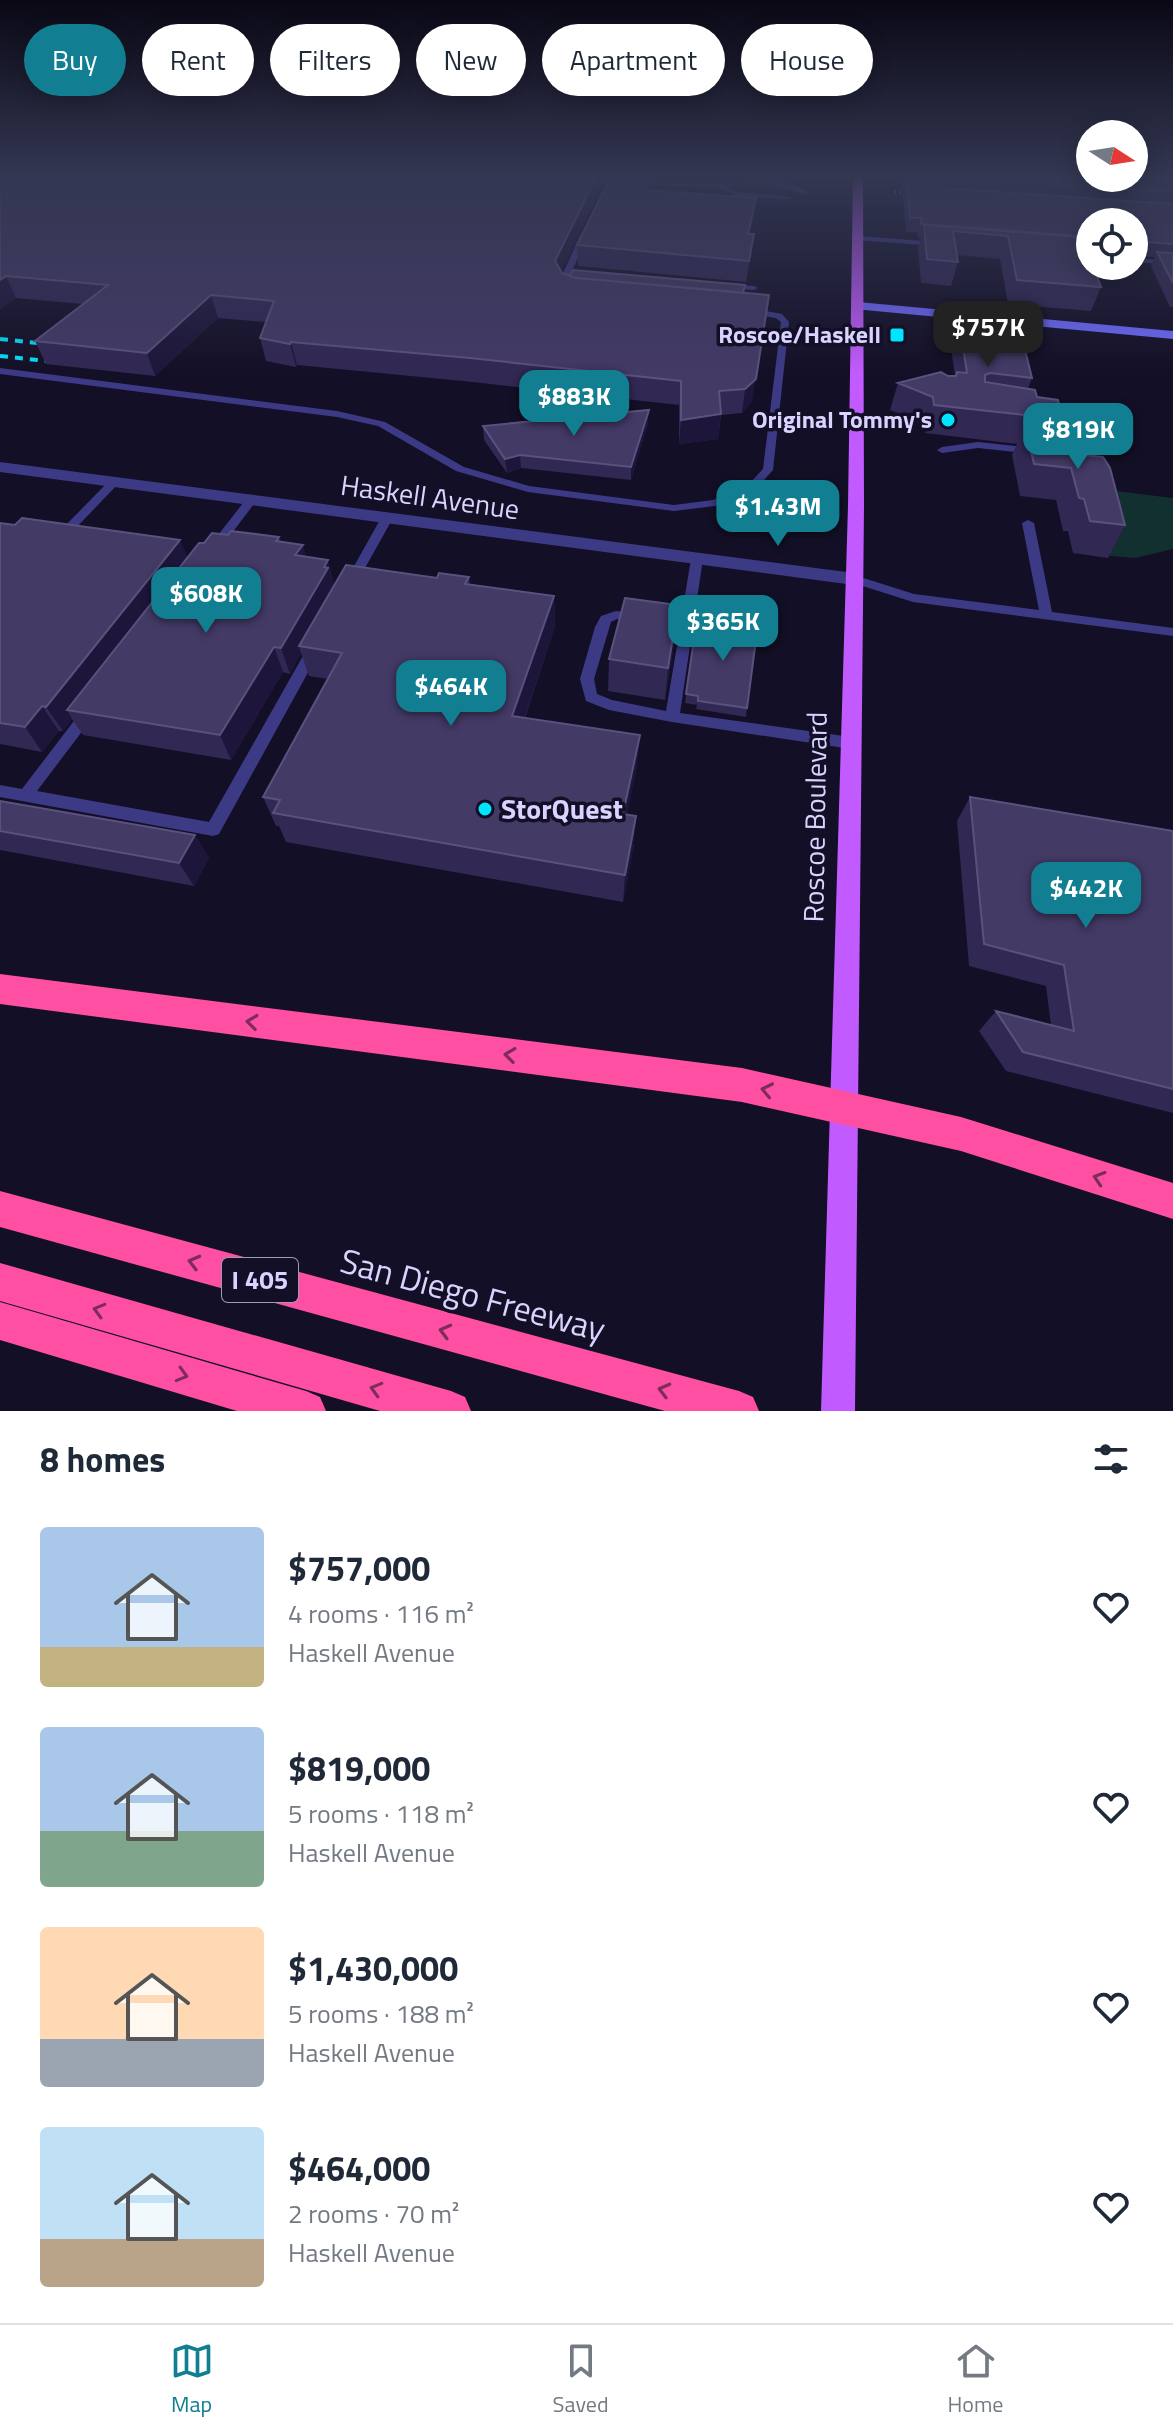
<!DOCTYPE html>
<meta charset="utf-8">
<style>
:root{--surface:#fff;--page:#f2f2f3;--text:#1f2937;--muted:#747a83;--line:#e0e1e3;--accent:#117e91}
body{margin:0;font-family:"Titillium Web",sans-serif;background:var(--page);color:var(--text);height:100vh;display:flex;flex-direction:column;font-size:30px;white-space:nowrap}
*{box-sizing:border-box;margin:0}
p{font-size:26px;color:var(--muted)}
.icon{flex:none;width:44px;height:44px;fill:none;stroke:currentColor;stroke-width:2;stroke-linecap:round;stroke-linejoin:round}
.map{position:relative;height:1411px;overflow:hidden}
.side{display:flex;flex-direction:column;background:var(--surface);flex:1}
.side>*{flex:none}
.guide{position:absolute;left:24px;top:24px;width:1126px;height:72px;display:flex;gap:16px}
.needle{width:52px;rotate:102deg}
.tools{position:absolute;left:1076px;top:120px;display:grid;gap:16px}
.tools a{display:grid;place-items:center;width:72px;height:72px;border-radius:50%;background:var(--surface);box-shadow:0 4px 20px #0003;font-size:40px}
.price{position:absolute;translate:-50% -68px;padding:0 18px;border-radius:16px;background:var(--accent);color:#fff;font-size:26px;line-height:52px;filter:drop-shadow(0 2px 4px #0008)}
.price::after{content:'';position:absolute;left:50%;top:48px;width:24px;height:18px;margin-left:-12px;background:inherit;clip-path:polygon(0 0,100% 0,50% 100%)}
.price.on{background:#222;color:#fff}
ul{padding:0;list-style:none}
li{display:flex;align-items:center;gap:24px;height:200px;padding:0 40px}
li span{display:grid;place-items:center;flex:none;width:224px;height:160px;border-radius:8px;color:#555}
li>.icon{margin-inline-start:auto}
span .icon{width:96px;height:96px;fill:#fffc;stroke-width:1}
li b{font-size:34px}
h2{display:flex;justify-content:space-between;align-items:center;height:96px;padding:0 40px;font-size:34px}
.tag{padding:0 28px;border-radius:36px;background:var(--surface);box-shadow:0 4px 20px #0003;font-size:28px;line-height:72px}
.tag.on{background:var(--accent);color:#fff}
.tab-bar{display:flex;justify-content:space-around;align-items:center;height:112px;border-top:2px solid var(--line);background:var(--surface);font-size:22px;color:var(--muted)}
.tab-bar a{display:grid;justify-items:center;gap:4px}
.tab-bar .on{color:var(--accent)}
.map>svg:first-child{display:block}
.green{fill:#12302f}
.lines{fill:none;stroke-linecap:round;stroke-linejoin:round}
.path{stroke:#2fb8b0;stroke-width:3;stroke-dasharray:2 3;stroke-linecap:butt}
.lane{fill:#3d3a85;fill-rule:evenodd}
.street{fill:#3d3a85;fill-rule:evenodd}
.secondary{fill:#6f6bff;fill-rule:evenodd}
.primary{fill:#c25bff;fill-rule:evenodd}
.highway{fill:#ff4fa3;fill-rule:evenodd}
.rail{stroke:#00e5ff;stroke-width:4;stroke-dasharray:8 7;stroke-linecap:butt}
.wall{fill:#312854}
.shaded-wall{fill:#1d163a}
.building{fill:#433a66;stroke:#5a527e;stroke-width:2}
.oneway{stroke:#7d2c5e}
.poi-dot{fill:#00e5ff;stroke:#130f26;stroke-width:3}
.labels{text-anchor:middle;stroke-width:7;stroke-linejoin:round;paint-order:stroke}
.far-poi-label{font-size:24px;font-weight:bold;fill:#d9d4ff;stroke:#130f26;text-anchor:end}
.shield{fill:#130f26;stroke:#9e99be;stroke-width:2}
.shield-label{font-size:26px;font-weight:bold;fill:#d9d4ff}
.street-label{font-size:28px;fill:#d9d4ff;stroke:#130f26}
.poi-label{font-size:28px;font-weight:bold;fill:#d9d4ff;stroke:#130f26;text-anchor:start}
.near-street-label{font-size:34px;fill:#d9d4ff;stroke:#130f26}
</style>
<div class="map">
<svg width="1173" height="1411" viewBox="0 0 1173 1411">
<rect width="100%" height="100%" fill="#130f26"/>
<path class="green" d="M1090,488L1173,498V549L1135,558L1110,556Z"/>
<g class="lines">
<path class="path" d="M894,192L909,193"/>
<path class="lane" d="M583,179C626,181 670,183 713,184C747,184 777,172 809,193L806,195C779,185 755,182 726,187L739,192L792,197L789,199L738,196L717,188L581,182Z
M582,232L589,234L566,284L570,290L563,292L558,284Z
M857,236L938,242L942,244L938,246L854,240L853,238Z
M1134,258L1173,261V265L1134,262Z
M728,284L754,286L758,288L754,290L725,288L724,286Z
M749,308L782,314L789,322L773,470L754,491L715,506L674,511L528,492L456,471L378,426L337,417L0,374V368L337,411L385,422L464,467L529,486L674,505L713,500L746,487L763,469L781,322L776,318L746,313L745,311Z
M978,442L1033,448L1038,451L1033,454L978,448L942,453L937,450L942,447Z
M114,479L118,480V484L73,531L77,532V538L61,536V530L110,480Z
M251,497L257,500L219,550H211V544L247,498Z
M387,515L393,518L356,584L350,588L346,587L344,584L381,518Z
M1028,520L1034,523L1052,612L1173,628V636L913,602L850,582L848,579L854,575L914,594L1039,610L1022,523Z
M697,555L703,559L680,713L851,737L856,739L858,743L856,747L851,749L672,722L609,710L586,701L580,679L595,627L601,616L616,611L638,614L644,618L638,622L617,619L611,622L594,679L597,694L612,700L666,711L680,628L658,625L652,621L658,617L681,619L691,559Z
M315,642L322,647L219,834L213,836L0,797V785L22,789L83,709H93L95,713L93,717L37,791L209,822L308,647Z"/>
<path class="street" d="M0,462L854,573L863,579L854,585L0,472Z"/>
<path class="secondary" d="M858,302L1173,331V339L854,309V303Z"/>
<path class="primary" d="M853,176H863L864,506L855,1411H821L848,506Z"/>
<path class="highway" d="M0,974L742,1068L961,1117L1173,1183V1219L961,1151L742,1102L0,1004Z
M0,1191L739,1391L753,1397L759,1411H665L0,1227Z
M0,1263L451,1391L465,1397L471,1411H380L0,1301Z
M0,1302L306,1391L320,1397L326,1411H237L0,1340Z"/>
<path class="rail" d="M0,339L57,345
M0,356L65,363"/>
</g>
<path class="wall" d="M0,176H660L658,180H654L653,191L756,198L750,234L752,255L746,282L578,266L577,245L610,178L602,177L601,188L561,271L570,276L744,293L752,402L742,413L721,415L718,439L679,444V405L473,382L297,365L296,367L266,361L260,338L266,322L218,318L155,376L46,364L35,341L83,304L16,298L0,309Z
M901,176H1173V307H1170L1151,266L1155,257L1134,256V222H1090V252H1088L1101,287L1091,311L1008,304L1000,259L957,255L958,262L951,286L921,283L918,248L921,238H918L917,232H906Z
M957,307L1032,378L1028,389L1062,417L1058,426L1073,454L1125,525L1108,558L1073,553L1068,531H1063L1056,500L1020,496L1012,455L1017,444L925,433V425L890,410L898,383L955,376L949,333Z
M648,423L631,480L521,468L507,473L484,440L483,426Z
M0,523L188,558L204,543L228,535L279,537L281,542L306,557L335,585L469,577L470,584L554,596L555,626L525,718L637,765L627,814L634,844L623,902L286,842L279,826H276L263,797L328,679L309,676L301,653L290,674L283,672L231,760L83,735L72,719L63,731H59L42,752L0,744Z
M678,605L675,638L665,700L608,691L609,659Z
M695,632L747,708L746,717L696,709L697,705L685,703Z
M970,797L1173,831V1113L1006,1071L979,1031L996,1011L1051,1025L1046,986L969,966L957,821Z
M0,801L195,835L209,858L194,886L0,850Z"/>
<path class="shaded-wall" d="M597,176H602L601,188L555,283V261Z
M652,176H654V190L645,210L646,190Z
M756,198L754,219L746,255L748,234Z
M754,234L752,255L746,282L749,261Z
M6,276L16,298L0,309V280Z
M211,295L218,318L155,376L147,353Z
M769,295L752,402L742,413L745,389Z
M291,342L297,365L296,367L290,344Z
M649,410L648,423L631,480V467Z
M721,414L718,439L679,444L681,420Z
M520,455L521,468L507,473L505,459Z
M180,540L191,565L67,710L72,719L63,731L46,707Z
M303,545L310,570L295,555Z
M328,560L335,585L299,646L301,653L290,674L281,648Z
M554,596L555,626L515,746L512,716Z
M678,605L675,638L665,700L668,668Z
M274,647L283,672L231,760L220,735Z
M42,706L59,731L42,752L25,727Z
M640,735L637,765L622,842L623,814Z
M636,816L634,844L623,902L625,875Z
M195,835L209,858L194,886L179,863Z"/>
<path class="building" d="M0,176H597L555,261L562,273L577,278L769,295L756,379L745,389L719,391L721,414L681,420V381L470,358L291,342L290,344L260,338L274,301L211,295L147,353L35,341L108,285L6,276L0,280Z
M611,176H652L646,190L756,198L748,234H754L749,261L577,245Z
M906,176H1090V178L1173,176V192L945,177L939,183L941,188L1173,204V244L1134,241V222H1090V237L921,224V218H910Z
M924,225L1082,237L1090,258V266H1093L1101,287L1017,280L1008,236L953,231L958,262L927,259Z
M1157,252L1173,253V283Z
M573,270L745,285L743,293L577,278L570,276Z
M957,307L1016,313L1032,378L990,373L985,375V382L1035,390L1037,397L1058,400L1062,417L1060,419L934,405L933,397L898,383L941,372L948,376H956L957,372L967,373Z
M649,410L631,467L520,455L505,459L483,426Z
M1025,424L1066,426L1073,454L1103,457L1110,468L1125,525L1090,521L1084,499L1079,498L1071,468L1034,464Z
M22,518L180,540L46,707L42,706L25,727L0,723V523L15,525Z
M231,531L279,537L276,541L303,545L295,555L328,560L324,567L328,568L281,648L274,647L220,735L67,710L199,543H204L212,533L228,535Z
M346,565L437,578L439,573L469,577L465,584L554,596L512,716L640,735L623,814L636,816L625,875L273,813L280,800L263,797L342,653L299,646Z
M625,598L678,605L668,668L609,659Z
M712,618L758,624L747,708L698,701V696L686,694L695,632L709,634Z
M970,797L1173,831V1089L1023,1052L996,1011L1074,1031L1064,965L984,944Z
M0,801L195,835L179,863L0,831Z"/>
<defs><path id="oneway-chevron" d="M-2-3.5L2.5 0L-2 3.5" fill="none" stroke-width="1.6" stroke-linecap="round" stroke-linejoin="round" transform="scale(2)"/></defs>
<g class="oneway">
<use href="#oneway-chevron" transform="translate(252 1022) rotate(-173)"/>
<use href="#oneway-chevron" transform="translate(510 1055) rotate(-173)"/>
<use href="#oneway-chevron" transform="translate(767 1090) rotate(-168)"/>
<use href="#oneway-chevron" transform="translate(1099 1178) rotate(-162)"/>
<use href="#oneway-chevron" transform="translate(194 1262) rotate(-165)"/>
<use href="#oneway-chevron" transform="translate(99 1310) rotate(-164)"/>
<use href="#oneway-chevron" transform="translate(445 1331) rotate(-165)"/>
<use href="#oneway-chevron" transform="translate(182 1375) rotate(16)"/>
<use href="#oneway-chevron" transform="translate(376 1389) rotate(-164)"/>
<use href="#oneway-chevron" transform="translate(664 1390) rotate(-165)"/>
</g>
<linearGradient id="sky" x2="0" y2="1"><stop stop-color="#0a0815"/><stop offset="0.47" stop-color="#333752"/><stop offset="1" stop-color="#333752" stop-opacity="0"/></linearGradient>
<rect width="1173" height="374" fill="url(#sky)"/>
<g class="poi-dot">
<rect x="889" y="327" width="16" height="16" rx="4"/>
<circle cx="948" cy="420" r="8"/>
<circle cx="485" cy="809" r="8"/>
</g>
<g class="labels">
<g class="far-poi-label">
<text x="881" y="343">Roscoe/Haskell</text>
<text x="932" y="428">Original Tommy's</text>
</g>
<rect class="shield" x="222" y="1258" width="76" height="44" rx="6"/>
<g class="shield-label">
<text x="260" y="1289">I 405</text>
</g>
<g class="street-label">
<text transform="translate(430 497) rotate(8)" y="10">Haskell Avenue</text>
<text transform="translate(815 817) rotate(-89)" y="10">Roscoe Boulevard</text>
</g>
<g class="poi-label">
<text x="501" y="819">StorQuest</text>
</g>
<g class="near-street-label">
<text transform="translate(473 1295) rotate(15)" y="12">San Diego Freeway</text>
</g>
</g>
</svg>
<div class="tools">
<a><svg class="needle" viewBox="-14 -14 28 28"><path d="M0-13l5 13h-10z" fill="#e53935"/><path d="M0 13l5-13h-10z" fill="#747a83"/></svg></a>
<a><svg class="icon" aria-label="locate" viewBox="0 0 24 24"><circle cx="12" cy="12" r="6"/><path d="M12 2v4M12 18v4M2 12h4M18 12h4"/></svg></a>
</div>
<b class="price on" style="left:988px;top:369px">$757K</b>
<b class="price" style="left:574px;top:438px">$883K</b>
<b class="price" style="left:1078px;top:471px">$819K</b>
<b class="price" style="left:778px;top:548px">$1.43M</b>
<b class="price" style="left:206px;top:635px">$608K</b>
<b class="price" style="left:723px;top:663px">$365K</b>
<b class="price" style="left:451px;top:728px">$464K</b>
<b class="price" style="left:1086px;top:930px">$442K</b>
<div class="guide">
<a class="tag on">Buy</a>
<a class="tag">Rent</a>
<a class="tag">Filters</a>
<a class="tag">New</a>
<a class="tag">Apartment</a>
<a class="tag">House</a>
</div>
</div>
<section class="side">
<h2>8 homes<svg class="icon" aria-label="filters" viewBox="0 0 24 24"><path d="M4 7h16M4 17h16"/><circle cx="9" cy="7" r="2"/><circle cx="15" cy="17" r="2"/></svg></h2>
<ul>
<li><span style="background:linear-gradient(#a9c7e8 75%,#c2b280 0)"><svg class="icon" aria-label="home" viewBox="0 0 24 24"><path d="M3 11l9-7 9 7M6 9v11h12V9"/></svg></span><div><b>$757,000</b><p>4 rooms · 116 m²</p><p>Haskell Avenue</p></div><svg class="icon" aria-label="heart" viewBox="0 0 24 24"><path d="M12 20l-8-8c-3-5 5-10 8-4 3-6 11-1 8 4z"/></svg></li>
<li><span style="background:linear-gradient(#a9c7e8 65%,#7fa58c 0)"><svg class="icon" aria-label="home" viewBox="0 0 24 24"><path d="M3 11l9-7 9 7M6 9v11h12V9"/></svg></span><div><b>$819,000</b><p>5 rooms · 118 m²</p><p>Haskell Avenue</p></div><svg class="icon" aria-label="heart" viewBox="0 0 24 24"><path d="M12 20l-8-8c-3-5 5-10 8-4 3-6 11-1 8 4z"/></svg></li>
<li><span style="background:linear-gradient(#ffd9b3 70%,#9aa5b1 0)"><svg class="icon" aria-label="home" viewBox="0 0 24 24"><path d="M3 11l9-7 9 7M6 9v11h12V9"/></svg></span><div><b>$1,430,000</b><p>5 rooms · 188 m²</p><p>Haskell Avenue</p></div><svg class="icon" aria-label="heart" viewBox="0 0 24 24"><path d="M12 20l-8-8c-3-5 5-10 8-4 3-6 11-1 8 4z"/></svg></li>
<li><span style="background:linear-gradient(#bfe0f5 70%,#b9a48a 0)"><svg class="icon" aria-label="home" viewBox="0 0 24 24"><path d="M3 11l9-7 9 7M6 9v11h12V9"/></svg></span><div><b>$464,000</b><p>2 rooms · 70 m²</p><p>Haskell Avenue</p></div><svg class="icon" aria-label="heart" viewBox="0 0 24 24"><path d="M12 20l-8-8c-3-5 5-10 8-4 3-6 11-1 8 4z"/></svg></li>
</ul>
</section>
<nav class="tab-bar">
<a class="on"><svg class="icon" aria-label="map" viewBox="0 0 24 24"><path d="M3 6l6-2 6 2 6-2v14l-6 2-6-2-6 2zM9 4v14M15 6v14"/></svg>Map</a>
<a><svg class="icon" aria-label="saved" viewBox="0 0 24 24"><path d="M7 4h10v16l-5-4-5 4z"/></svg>Saved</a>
<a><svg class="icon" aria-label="home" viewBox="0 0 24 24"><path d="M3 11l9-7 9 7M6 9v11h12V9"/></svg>Home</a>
</nav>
